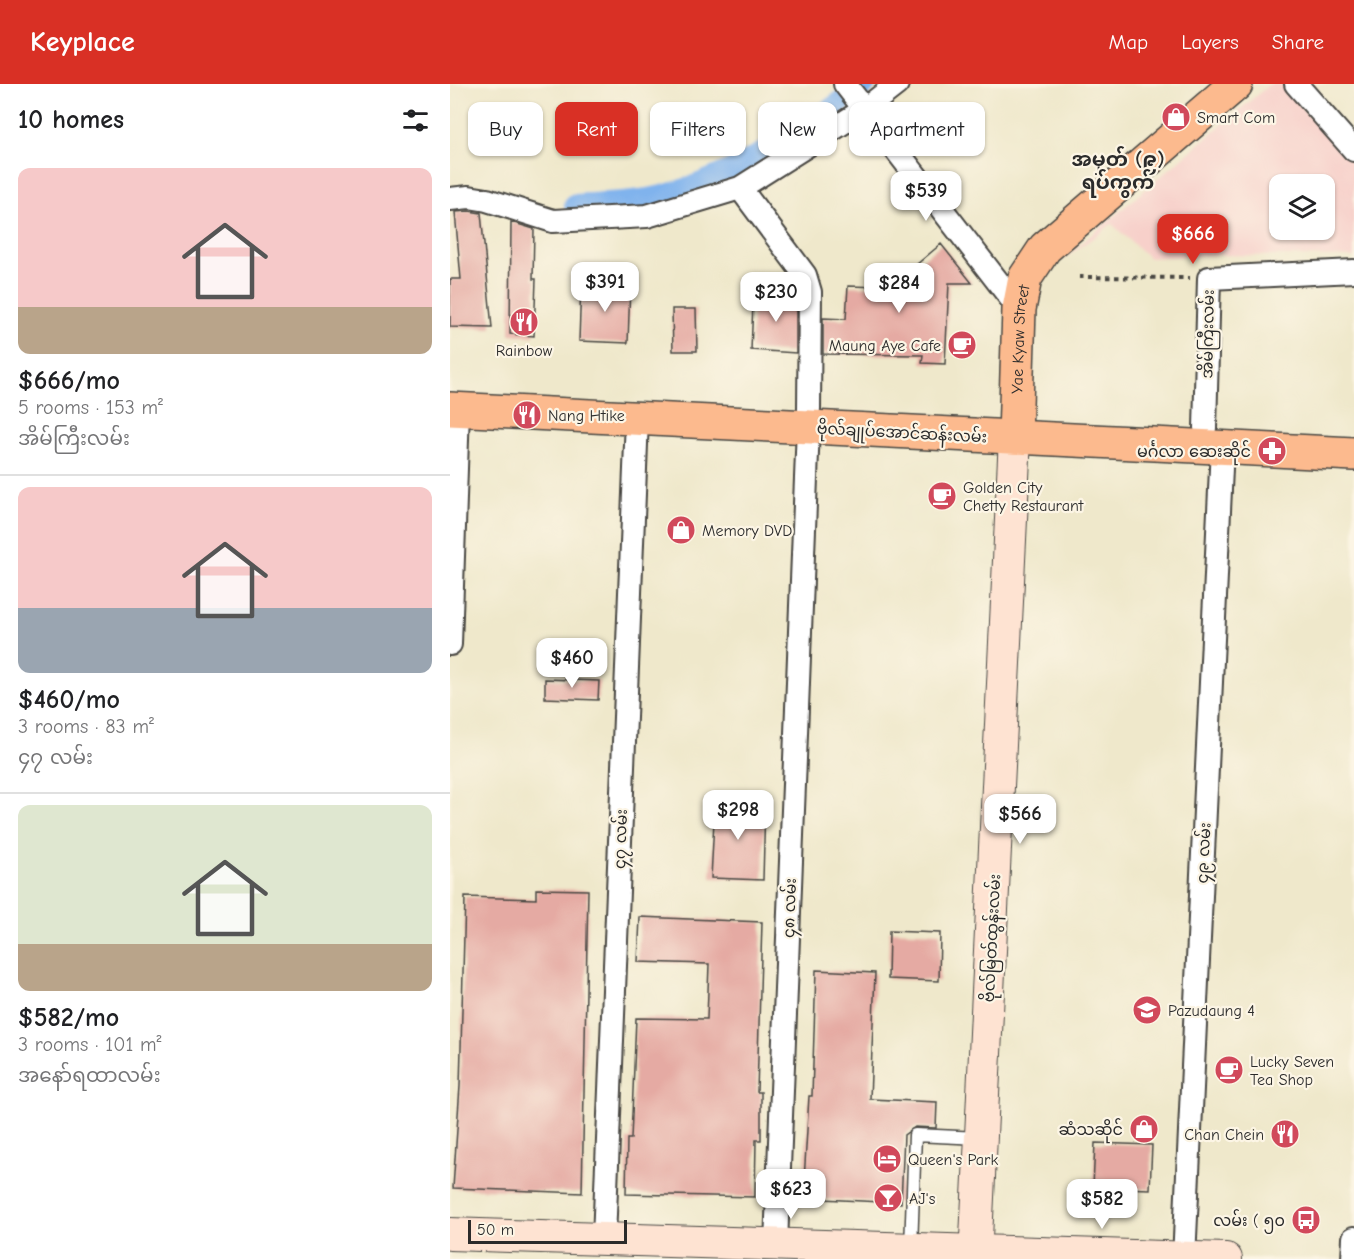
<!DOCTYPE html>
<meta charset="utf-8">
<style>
:root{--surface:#fff;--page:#f2f2f2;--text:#202124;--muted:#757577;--line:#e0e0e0;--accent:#d93025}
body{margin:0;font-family:"Comic Neue","Noto Sans Myanmar",sans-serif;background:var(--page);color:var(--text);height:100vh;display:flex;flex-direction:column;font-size:22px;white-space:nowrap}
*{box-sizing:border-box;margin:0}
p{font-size:20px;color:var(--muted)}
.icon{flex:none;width:33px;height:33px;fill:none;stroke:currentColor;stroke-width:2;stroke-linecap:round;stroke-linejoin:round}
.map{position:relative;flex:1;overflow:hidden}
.sheet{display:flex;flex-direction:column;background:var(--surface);width:450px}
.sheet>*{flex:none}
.hud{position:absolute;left:18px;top:18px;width:570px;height:54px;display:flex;gap:12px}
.tools{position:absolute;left:819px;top:90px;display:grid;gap:12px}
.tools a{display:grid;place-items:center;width:66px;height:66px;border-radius:12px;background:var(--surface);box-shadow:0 2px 4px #0004;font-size:30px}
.scale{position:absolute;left:18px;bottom:15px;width:159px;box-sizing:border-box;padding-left:6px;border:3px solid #2b2b2b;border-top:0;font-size:16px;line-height:21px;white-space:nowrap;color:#2b2b2b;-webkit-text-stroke:4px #fcf5e5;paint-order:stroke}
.price{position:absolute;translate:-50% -51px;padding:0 14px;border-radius:12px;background:#fff;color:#222;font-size:20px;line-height:39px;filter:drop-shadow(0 2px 3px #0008)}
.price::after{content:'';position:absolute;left:50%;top:36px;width:18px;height:14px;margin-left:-9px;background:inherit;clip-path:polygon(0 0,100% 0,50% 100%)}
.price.current{background:var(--accent);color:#fff}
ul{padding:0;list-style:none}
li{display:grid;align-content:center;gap:12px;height:318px;padding:0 18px}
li+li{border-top:2px solid var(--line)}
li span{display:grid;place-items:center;height:186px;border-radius:12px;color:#555}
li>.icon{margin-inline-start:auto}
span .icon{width:108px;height:108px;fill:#fffc;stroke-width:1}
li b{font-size:26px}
h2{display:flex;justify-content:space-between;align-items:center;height:72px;padding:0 18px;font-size:26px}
.tag{padding:0 21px;border-radius:12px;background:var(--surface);box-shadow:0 2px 4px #0004;font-size:21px;line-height:54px}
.tag.current{background:var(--accent);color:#fff}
header{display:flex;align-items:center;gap:36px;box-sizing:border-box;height:84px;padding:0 30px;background:var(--accent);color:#fff}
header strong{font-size:28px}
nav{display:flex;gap:33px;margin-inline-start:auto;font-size:21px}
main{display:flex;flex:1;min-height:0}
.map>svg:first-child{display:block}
.built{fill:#f7d0ca;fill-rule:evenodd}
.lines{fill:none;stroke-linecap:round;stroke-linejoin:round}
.canal{stroke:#80b3ed;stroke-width:22}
.building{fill:#e5aaa3}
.lane-casing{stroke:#484743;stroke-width:15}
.street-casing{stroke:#484743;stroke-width:26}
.secondary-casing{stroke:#484743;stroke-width:34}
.primary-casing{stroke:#484743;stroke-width:36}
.path{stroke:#484743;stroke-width:4;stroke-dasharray:4.5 4.5;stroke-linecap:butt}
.lane{stroke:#fff;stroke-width:12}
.street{stroke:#fff;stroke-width:22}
.secondary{stroke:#fee3d2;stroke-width:32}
.primary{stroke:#fcba8e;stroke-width:33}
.labels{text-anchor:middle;stroke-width:4.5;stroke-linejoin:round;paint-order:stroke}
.poi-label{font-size:16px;fill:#2b2b2b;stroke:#fcf5e5;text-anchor:start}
.street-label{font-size:16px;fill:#2b2b2b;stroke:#fcf5e5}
.quarter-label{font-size:20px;font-weight:bold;fill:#2b2b2b;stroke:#fcf5e5}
</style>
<header>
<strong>Keyplace</strong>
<nav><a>Map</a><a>Layers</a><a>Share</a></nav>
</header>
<main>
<section class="sheet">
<h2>10 homes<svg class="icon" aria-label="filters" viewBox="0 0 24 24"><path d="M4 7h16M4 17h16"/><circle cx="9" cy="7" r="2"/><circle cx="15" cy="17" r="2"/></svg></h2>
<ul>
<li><span style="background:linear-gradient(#f6c9c9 75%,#b9a48a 0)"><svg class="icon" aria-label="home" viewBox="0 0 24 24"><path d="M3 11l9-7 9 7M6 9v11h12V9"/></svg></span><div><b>$666/mo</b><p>5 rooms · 153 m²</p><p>အိမ်ကြီးလမ်း</p></div></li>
<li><span style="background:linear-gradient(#f6c9c9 65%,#9aa5b1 0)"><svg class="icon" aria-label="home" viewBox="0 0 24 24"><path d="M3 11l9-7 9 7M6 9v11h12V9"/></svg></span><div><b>$460/mo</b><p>3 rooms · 83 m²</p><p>၄၇ လမ်း</p></div></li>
<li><span style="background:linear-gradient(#dfe7d0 75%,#b9a48a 0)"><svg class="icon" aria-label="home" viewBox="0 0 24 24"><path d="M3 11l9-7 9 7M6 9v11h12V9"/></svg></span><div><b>$582/mo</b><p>3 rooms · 101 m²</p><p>အနော်ရထာလမ်း</p></div></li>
</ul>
</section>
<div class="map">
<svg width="904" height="1175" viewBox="0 0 904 1175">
<rect width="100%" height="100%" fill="#fcf5e5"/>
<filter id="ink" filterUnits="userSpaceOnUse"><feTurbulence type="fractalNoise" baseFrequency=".0167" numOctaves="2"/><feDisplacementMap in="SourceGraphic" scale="12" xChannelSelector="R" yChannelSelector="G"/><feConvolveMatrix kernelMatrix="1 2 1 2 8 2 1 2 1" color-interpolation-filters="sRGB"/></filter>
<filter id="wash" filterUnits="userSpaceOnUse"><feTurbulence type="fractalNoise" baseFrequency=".008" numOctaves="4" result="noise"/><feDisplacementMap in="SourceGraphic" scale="24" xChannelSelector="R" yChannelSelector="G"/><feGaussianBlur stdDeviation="1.35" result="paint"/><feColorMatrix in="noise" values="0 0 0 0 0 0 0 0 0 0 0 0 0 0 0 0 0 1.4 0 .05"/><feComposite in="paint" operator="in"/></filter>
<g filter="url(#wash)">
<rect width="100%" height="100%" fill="#efe8cb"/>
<path class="built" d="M820,0H832L904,81V173L758,171L699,174L662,140L607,180ZM830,100H874V146H830Z"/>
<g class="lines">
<path class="canal" d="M125,121C150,119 178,119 203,114C273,100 358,44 415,0"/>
</g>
<g id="blocks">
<path class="building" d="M19,127L31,129L42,244L0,243V195H11L5,128Z
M61,138L84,145L83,195H86L84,252L60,250Z
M491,160L522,199H499L495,280L472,279L473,271L373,270V234L396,235L398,202L434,203V201H442Z
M330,194H340L346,210V269L301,266L303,220L330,221Z
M131,199L180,200L178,259L129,257Z
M222,225H246L247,267H223Z
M95,595L149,597L148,616L95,614Z
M265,718L315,720L313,796L261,794Z
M86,805L138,806L132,1109L3,1104L10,1002L15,813L86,815Z
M190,833L312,838L307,1008H311V1056H306L305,1113L176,1110L177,1055H181L186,934L257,935L259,880L188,878Z
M439,847L490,849L489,897L438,895Z
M366,886L425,889L420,1015L487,1018L486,1044L465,1043L454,1051L451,1119L353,1114L359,1012H362Z
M645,1059L702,1061L700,1105L643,1103Z"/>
</g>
</g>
<g filter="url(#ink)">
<use href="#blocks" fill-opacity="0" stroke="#484743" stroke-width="1.5"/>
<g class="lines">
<g class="lane-casing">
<path id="lane" d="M461,1164L465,1051L530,1054"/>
</g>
<g class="street-casing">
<path id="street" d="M395,0L569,225
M846,0L904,66
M290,104L355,191L360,208L359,325
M0,115L19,113L37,116L103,137L197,132L290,104L415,25L447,0
M755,344L759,194L904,187
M0,560L8,326
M154,1155L187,335
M326,1160L358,343
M734,1175L772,363
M903,1175L904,1154"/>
</g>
<g class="secondary-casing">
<path id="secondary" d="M0,1150L776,1175
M525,1175L565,353"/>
</g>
<g class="primary-casing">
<g id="primary">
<path d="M0,325L904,370"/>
<path id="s1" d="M565,353L569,225L575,194L595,164L786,0"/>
</g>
</g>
<path class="path" d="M629,193L740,194"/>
<use href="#lane" class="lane"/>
<use href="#street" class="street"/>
<use href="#secondary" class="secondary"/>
<use href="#primary" class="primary"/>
</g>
</g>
<defs>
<g id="shop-disc" transform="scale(1.5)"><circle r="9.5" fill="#d1495b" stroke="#fcf5e5"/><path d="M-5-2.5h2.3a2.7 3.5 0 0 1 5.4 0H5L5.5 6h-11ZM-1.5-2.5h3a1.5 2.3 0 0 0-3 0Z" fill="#fff"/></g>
<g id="restaurant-disc" transform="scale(1.5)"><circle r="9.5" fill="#d1495b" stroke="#fcf5e5"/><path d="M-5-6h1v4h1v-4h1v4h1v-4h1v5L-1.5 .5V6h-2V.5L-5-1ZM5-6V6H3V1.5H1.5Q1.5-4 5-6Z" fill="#fff"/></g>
<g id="cafe-disc" transform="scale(1.5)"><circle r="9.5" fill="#d1495b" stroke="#fcf5e5"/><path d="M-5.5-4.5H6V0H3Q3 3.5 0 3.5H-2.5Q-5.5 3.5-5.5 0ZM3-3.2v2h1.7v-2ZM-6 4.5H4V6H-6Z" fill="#fff"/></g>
<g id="pharmacy-disc" transform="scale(1.5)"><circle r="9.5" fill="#d1495b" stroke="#fcf5e5"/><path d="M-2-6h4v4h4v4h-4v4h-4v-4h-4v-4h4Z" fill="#fff"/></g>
<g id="school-disc" transform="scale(1.5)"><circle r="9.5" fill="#d1495b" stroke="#fcf5e5"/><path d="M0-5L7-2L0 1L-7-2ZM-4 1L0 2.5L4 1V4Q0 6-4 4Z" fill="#fff"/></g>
<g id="hotel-disc" transform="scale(1.5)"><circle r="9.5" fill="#d1495b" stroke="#fcf5e5"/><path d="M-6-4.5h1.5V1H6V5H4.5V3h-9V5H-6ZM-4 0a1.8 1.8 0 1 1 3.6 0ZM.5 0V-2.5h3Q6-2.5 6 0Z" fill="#fff"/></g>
<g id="bar-disc" transform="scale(1.5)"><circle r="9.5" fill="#d1495b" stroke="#fcf5e5"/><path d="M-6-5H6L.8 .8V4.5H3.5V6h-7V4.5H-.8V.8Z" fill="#fff"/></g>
<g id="bus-disc" transform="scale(1.5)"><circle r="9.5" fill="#d1495b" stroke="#fcf5e5"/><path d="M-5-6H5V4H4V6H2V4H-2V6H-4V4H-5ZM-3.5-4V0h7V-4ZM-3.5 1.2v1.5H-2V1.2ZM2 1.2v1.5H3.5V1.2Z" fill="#fff"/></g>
</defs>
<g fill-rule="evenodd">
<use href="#shop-disc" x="726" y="33"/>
<use href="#restaurant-disc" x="74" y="238"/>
<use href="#cafe-disc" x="512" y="261"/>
<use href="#restaurant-disc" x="77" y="331"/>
<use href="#pharmacy-disc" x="822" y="367"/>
<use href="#cafe-disc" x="492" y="412"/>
<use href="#shop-disc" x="231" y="446"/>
<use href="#school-disc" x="697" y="926"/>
<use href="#cafe-disc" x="779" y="986"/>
<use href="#shop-disc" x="694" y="1045"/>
<use href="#restaurant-disc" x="835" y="1050"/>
<use href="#hotel-disc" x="437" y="1075"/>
<use href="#bar-disc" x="438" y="1114"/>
<use href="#bus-disc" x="856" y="1136"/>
</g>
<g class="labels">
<g class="poi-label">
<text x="747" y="39">Smart Com</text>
<text x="491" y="267" text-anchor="end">Maung Aye Cafe</text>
<text x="74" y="272" text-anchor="middle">Rainbow</text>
<text x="98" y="337">Nang Htike</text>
<text x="801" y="373" text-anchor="end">မင်္ဂလာ ဆေးဆိုင်</text>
<text x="513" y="409">Golden City<tspan x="513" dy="18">Chetty Restaurant</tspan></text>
<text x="252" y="452">Memory DVD</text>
<text x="718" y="932">Pazudaung 4</text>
<text x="800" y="983">Lucky Seven<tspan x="800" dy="18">Tea Shop</tspan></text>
<text x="673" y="1051" text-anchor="end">ဆံသဆိုင်</text>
<text x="814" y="1056" text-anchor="end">Chan Chein</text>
<text x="458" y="1081">Queen's Park</text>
<text x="459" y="1120">AJ's</text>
<text x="835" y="1142" text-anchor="end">လမ်း ( ၅၀</text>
</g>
<g class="street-label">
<text transform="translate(757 250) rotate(-89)" y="6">အိမ်ကြီးလမ်း</text>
<text dy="6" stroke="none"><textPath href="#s1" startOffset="98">Yae Kyaw Street</textPath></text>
<text transform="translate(452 348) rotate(3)" y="6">ဗိုလ်ချုပ်အောင်ဆန်းလမ်း</text>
<text transform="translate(170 755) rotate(-88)" y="6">၄၇ လမ်း</text>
<text transform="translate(753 769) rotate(-87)" y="6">၄၉ လမ်း</text>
<text transform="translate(339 824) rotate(-88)" y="6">၄၈ လမ်း</text>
<text transform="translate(541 854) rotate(-87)" y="6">ဗိုလ်မြတ်ထွန်းလမ်း</text>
</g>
<g class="quarter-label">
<text x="668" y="82">အမှတ် (၉)<tspan x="668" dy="23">ရပ်ကွက်</tspan></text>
</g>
</g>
</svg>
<div class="tools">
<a><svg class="icon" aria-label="layers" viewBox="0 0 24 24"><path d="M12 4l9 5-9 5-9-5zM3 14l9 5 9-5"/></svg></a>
</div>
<div class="scale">50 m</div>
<b class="price" style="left:476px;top:138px">$539</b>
<b class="price current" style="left:743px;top:181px">$666</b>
<b class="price" style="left:155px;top:229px">$391</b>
<b class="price" style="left:449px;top:230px">$284</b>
<b class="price" style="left:326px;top:239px">$230</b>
<b class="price" style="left:122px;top:605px">$460</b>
<b class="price" style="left:288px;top:757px">$298</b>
<b class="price" style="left:570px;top:761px">$566</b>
<b class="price" style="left:341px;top:1136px">$623</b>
<b class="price" style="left:652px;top:1146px">$582</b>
<div class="hud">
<a class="tag">Buy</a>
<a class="tag current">Rent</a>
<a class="tag">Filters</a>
<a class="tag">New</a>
<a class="tag">Apartment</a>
</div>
</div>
</main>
